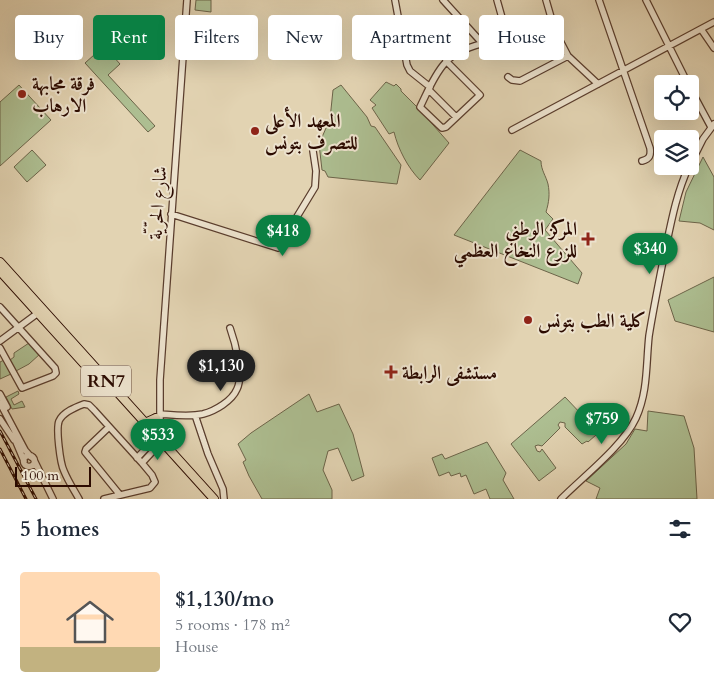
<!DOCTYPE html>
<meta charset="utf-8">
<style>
:root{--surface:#fff;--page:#f6f6f7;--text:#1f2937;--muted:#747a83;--line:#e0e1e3;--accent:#0b8043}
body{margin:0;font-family:Cardo,Amiri,serif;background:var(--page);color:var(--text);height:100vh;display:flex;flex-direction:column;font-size:19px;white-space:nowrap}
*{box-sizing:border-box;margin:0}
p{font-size:16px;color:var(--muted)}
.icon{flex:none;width:28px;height:28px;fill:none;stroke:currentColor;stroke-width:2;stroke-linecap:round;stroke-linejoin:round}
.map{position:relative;height:499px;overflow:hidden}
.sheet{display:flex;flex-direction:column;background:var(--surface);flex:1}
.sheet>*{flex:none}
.hud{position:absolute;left:15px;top:15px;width:685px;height:45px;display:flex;gap:10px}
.fabs{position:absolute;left:654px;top:75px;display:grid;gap:10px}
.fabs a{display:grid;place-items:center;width:45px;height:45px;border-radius:5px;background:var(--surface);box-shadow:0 5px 20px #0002;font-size:25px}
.scale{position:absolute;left:15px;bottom:12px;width:76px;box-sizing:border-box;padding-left:5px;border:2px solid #2c0b01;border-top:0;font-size:14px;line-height:18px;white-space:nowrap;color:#2c0b01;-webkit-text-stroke:4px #ece2cd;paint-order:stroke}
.price{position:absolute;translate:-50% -42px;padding:0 11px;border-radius:18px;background:var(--accent);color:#fff;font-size:16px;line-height:32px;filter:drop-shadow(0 1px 2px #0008)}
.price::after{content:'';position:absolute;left:50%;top:30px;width:15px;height:11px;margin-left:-8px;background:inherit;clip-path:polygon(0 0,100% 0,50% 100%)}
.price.current{background:#222;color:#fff}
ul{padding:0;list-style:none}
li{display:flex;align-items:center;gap:15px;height:125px;padding:0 20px}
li+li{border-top:1px solid var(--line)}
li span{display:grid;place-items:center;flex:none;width:140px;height:100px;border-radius:5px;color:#555}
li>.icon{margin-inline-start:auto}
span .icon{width:60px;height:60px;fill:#fffc;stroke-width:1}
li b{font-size:21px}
h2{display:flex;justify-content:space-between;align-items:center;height:60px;padding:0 20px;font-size:21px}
.chip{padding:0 18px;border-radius:5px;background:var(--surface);box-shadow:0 5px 20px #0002;font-size:18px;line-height:45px}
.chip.current{background:var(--accent);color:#fff}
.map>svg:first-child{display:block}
.green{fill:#adbe91;stroke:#6c6449}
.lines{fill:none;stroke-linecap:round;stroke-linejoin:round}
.minor-casing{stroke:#5a3d2d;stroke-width:8}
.major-casing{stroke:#2c0b01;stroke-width:10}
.minor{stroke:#ece2cd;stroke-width:5.5}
.major{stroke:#e2d3b2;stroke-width:8}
.rail-casing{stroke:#2c0b01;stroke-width:3}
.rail{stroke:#ece2cd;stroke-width:1;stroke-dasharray:4;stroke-linecap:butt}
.poi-dot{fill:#8f2418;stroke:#ece2cd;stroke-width:2}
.labels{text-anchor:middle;stroke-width:4;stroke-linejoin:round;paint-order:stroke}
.shield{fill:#ece2cd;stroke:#664c3e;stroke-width:1}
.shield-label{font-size:18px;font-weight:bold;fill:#2c0b01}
.poi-label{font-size:19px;font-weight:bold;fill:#2c0b01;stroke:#ece2cd;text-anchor:start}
.street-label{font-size:19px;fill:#2c0b01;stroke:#ece2cd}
</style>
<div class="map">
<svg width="714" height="499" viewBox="0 0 714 499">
<rect width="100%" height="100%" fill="#e2d3b2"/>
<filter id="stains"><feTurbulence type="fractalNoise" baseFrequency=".004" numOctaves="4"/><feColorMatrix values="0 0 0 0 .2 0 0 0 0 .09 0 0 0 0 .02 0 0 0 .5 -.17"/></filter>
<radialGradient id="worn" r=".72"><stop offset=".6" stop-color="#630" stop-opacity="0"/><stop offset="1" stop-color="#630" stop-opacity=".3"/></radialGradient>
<path class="green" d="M196,0H211V12L195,10Z
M104,46L120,64L108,75L155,126L148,132L85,63Z
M386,82L394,86L396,84L401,89V91L419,109L449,143L420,180C408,168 398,149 394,132L389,134L372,108L376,105L370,100Z
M19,85L51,120L0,166V102Z
M341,85L367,117L371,126L375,127L401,165L397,184L328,177L325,171L322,170L319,144L330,119L333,90Z
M32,150L46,165L27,182L14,167Z
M520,150L541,161C541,170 546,176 548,184C550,194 549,202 546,212L553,219L545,230L582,273L578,284L454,235Z
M703,157L714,177V230L700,223L679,221L686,192Z
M714,277V332L675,321L668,300Z
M29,343L40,354L29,364L16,371L10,360L14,357V353Z
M4,360L11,374L0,379V362Z
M18,391L19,394L11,399L14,405L22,401L25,407L12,409L6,397Z
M309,394L317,412L339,404L353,434L364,476L352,481L338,448L328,451L323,470L332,490V499H262L249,476L243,462L246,460L238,444L251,433Z
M565,397L583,416L579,420L596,435L588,442L587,441L582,444L565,427V423L560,422L558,425L560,428L542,446L538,445L535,446L537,451L540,452L542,449L556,468L539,481L511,444Z
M648,411L684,416L694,448L697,499H596L600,488L586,481L626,444L635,429L647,431Z
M487,442L506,473L503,480L514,499H490L486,489L474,494L466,475L461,477L460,473L451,476L449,472L439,476L432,458L442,454L445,459Z"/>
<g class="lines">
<g class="minor-casing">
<path id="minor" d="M395,0L407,65L410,71L430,87
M443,0L483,44
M497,0L508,39
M546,0L555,31L568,56L598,84
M599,0L650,148C651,155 650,159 642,161
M646,0L688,84
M701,29L714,48
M446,61L480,95L446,127L442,128L420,107C427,93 434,75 445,63C465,39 525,37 555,31
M508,77L512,80L520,81L568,56
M690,88L711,127
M429,90L456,117
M512,130L714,22
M690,165L703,139L714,124
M171,214L278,248L315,187L316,171L313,151
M0,307L55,368L56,373L53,376L22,388L0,348
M0,341L38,313
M0,394L7,407
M0,403L25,450L31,457
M160,414C174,415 189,417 203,414C215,411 232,401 237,389C244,375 235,342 230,328
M195,415L208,454L223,489L224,499
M0,419L14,440
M109,427L86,449L85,452L120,495
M13,435L24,461
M23.5 461a5.5 5.5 0 1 1 11 0a5.5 5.5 0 1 1-11 0Z
M137,458L154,440L156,417
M34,460L53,499
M142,463L155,449L160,442V380L187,0
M79,499C74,490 68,481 64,471C60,463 56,429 59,421C63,412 76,407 84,404L89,405L94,410L142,463L152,475L155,482L150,488L104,499
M561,499C584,476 623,446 636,418C648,392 646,364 649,336C653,311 658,286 663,261C670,229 675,196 689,166"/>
</g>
<g class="major-casing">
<path id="major" d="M0,262L214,499
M0,271L86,366
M145,423L156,418"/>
</g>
<use href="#minor" class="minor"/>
<use href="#major" class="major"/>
<g class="rail-casing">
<path id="rail" d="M0,431L36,499
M0,449L26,499"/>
</g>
<use href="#rail" class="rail"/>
</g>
<g class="poi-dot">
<circle cx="22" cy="94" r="5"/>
<circle cx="255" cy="131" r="5"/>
<path d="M585.5 231.5h5v5h5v5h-5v5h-5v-5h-5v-5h5z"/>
<circle cx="528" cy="320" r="5"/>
<path d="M388.5 364.5h5v5h5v5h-5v5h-5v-5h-5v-5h5z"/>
</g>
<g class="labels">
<rect class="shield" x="81" y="365.5" width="50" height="31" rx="4"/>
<g class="shield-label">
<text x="106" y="387">RN7</text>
</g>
<g class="poi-label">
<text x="32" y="90">فرقة مجابهة<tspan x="32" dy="22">الارهاب</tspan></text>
<text x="265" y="127">المعهد الأعلى<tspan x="265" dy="22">للتصرف بتونس</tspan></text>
<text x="577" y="235" text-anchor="end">المركز الوطني<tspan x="577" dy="22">للزرع النخاع العظمي</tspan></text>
<text x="538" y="327">كلية الطب بتونس</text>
<text x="402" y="379">مستشفى الرابطة</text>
</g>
<g class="street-label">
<text transform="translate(157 203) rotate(-86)" y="7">شارع الحرّيّة</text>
</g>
</g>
<rect width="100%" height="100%" filter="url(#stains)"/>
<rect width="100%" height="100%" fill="url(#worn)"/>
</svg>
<div class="fabs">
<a><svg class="icon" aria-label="locate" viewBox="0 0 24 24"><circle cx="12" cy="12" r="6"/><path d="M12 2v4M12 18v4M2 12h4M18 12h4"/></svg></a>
<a><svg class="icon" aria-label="layers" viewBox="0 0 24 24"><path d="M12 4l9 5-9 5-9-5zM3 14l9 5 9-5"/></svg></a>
</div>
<div class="scale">100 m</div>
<b class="price" style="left:283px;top:257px">$418</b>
<b class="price" style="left:650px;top:275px">$340</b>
<b class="price current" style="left:221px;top:392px">$1,130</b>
<b class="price" style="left:602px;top:445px">$759</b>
<b class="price" style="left:158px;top:461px">$533</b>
<div class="hud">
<a class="chip">Buy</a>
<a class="chip current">Rent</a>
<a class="chip">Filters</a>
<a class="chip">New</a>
<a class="chip">Apartment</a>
<a class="chip">House</a>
</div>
</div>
<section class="sheet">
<h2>5 homes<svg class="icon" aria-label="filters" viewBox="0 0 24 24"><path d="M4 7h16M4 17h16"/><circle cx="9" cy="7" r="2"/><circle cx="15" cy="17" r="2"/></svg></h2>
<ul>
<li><span style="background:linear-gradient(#ffd9b3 75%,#c2b280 0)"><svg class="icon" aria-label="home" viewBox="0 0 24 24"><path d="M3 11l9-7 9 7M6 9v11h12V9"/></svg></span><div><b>$1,130/mo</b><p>5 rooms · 178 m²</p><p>House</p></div><svg class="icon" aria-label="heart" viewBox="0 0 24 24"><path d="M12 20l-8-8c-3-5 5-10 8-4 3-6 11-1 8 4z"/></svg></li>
</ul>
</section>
